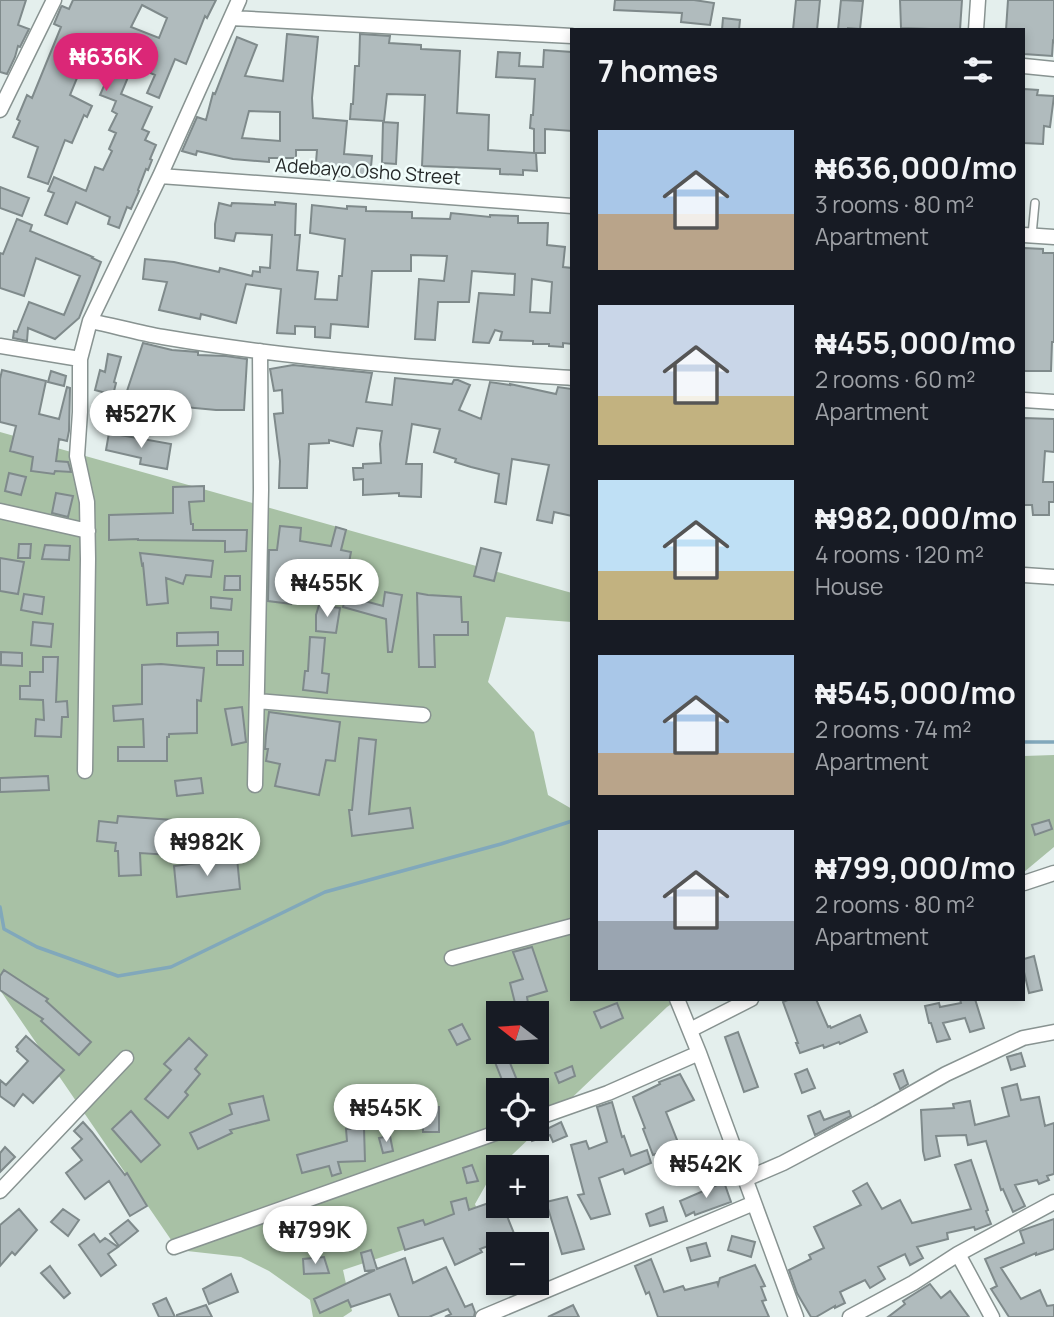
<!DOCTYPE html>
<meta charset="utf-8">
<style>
:root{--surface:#171b24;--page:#242831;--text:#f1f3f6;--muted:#9ea1a6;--accent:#db2777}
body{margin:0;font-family:Manrope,sans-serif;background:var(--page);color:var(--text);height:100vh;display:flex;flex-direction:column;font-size:26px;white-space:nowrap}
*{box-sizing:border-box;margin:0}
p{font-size:23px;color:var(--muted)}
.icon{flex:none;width:38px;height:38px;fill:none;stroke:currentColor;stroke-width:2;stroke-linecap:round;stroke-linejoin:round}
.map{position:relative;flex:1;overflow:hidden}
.side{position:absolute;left:570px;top:28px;width:455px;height:973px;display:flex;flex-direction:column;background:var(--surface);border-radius:0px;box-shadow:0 4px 10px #0003}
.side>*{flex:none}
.needle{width:46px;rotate:287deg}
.tools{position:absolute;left:486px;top:1001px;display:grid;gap:14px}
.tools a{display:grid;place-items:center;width:63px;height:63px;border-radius:0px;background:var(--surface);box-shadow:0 4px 10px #0003;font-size:35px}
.price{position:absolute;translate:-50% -60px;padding:0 16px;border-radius:24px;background:#fff;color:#222;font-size:23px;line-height:46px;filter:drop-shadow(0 2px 4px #0008)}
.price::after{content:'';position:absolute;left:50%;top:42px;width:21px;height:16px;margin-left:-10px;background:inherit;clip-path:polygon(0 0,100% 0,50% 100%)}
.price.selected{background:var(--accent);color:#fff}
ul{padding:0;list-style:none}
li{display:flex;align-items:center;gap:21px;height:175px;padding:0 28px}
li span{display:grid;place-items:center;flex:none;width:196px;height:140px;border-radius:0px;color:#555}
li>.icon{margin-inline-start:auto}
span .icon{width:84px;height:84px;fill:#fffc;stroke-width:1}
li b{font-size:30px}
h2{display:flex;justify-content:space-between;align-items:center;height:84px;padding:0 28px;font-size:30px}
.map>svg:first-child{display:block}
.green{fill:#a8c1a5;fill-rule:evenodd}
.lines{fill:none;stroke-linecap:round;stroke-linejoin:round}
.stream{stroke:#81a8bb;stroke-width:3.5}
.building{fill:#b0bbbd;stroke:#7f8a8b;stroke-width:2;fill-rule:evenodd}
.lane-casing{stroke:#889391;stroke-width:10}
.street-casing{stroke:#889391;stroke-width:17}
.lane{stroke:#fff;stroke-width:7}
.street{stroke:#fff;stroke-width:14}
.labels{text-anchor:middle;stroke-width:5;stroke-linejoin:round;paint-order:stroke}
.street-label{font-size:19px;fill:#252929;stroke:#f1fdfb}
</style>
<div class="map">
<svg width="1054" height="1317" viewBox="0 0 1054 1317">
<rect width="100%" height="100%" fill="#e4efed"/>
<path class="green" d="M0,432L572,593V622L506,617L488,682L534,732L548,795L572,809V999H679L667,1007L492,1174L475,1204L481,1220L427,1242L343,1270L352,1311L343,1317H313L310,1300L269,1271L241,1257L178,1250L0,990ZM499,1013H537V1052H499ZM499,1090H537V1129H499Z
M1054,755V847L1024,872V756Z"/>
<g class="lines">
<path class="stream" d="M1024,742H1054
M0,907L4,929L37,947L118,976L171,967L325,892L501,844L572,821"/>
</g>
<path class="building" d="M0,0H26L18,25L29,29L20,47L18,46L15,57L7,74L0,72Z
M73,0H216L207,18L205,16L186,64L175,59L159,98L147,93L155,75L133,65L121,94L152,107L142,129L149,132L145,140L156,145L150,159L152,160L148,170L146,169L138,190L139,191L131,209L127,207L119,228L108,224L110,217L76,202L67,224L45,215L54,193L48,191L54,177L86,191L95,167L103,170L112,151L109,149L116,133L109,130L117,114L112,111L116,101L100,95L112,68L86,56L70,95L92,106L87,117L84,115L72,143L65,140L48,184L28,177L38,147L13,137L20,121L17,119L27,95L32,98L61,27L54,24L61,7L62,6L69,9ZM142,5L167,18L159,38L131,27Z
M615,0H694L714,3L710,25L681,22L682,13L614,10Z
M796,0H820L817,30H793Z
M841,0L863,1L860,29L848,28V30H838Z
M900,0H962L960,30L901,28Z
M1008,0H1054V42L1053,41L1052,56L1024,54V30H1006Z
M723,18L740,20L739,30H722Z
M287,34L318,37L312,98L313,118L347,121L344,154L372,156L370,178L315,175L317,150H296V158H269V162L233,159L197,151L196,155L182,151L197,117L206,120L213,93L215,94L237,37L257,45L245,76L283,81ZM249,111L280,112V141L242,138Z
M360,34L390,36L389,43L421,45V49L460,51L457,113L489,115L488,150L534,153V129L530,128L531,115H533L535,79L496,77L498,52L520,53L519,66L543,67L544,50L572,52V131L545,129V153H536L537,171L523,170V175L500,174V169L422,166L425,95L387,94L384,121L350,119L351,104H353L355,66H359Z
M1024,89L1038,90L1037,95L1054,96L1050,127L1044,126L1043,144L1024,143Z
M383,122L398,123L396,164L382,163Z
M0,187L29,198L22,216L0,208Z
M275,202L296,204L295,235H300L297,270L318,272L315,299L337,300L339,276H342L345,239L310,233L312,205L347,209V206L366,207V211L412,212V218L450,219L451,213L490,217V215L518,216V223H548L547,245L565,247L563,267L572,268V344L563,343V347L549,346V344H533V341L500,340L502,332L495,330L489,343L473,342L479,293L514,295L515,274L472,271L469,302H438L435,340L415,339L419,279L444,281L447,256L411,255V271H372L368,327L331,324L330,338L315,337V327L295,326V334L277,333L281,289L246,284L236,323L201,314L200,319L159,310L167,282L143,279L145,259L174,262L219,272L220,268L252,276L253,271L260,272V267L270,268L272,235L236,233L234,241L215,238V224L219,203L231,206L232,203L275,205ZM532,279L552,282L550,313L530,312Z
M17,219L32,225L30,231L93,257L92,258L101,262L79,318L55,339L28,328L27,341L13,338L14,331L17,332L29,302L64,315L80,276L36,258L24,296L0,288V253L3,254Z
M1024,248L1043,249V253H1054V342H1052L1051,371H1024Z
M143,343L172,350L198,352V355L226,356L247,359L244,410H216L174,406L170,424L134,417L136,410L131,409L134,396L126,394Z
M108,354L121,357L114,382L116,383L113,395L95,390L100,370L105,372Z
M293,365L372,373L366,402L392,405L395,378L452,384L454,380H458L470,385L459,410L481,419L490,382L510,385V384L556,394L558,387L572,389V516L554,512L552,523L537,520L549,465L512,459L506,504L495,502L499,474L471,467L455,462L456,459L434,452L440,429L412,424L406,464H422L421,497L399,496V493L363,495V479L354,480L353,468H363V464L381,463L380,444L382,431L357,428L353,446L329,440V443L309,444L307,488H279L280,461L274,414L283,413L282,390L274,391L270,369Z
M2,370L46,381L39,414L59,419L67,387L70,388L69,431L67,441L59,439L56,461L68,462L71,472L55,471L54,474L31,471L33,457L10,451L16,426L0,422V379Z
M51,371L66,376L64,386L48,382Z
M1024,418L1054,419V452L1045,451L1043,482H1054V502H1049V515H1033L1032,505H1024Z
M109,433L171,444L167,469L140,464L141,458L106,450Z
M9,473L26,477L21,495L5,491Z
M204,486V501L189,502L191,524H193V530H247L246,551L225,552V541L138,540V539L109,540V515L173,513V487Z
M56,493L73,496L68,517L52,513Z
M280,526L301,528L300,541L331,546L336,527L346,530L341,550L351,552L344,588L321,583L319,594L294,589L291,604L268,601L269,550H277Z
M19,544H31L30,558H18Z
M45,545L70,546L69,560L42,559Z
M481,548L501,553L494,581L474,576Z
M140,553L213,561L211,577L186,575L183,584L166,578L168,603L147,605L143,564L142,565Z
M0,558L24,562L18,594L0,591Z
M225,576H240V590H224Z
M385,592L402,595L392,652H388L386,619L343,607L346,596L383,606Z
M417,593L428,595L461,597L462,622H468V635H434L435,667H419Z
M24,594L44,597L42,614L21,610Z
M211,597L232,599L231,610L211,608Z
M319,605L340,608L336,633L316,631V615Z
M33,622L53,624L51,647L31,645Z
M218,632V645L177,646V633Z
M310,637L325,638L322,673L329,674L327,693L303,690L305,671H308Z
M217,651H243V665H217Z
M1,652L22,653V666L1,665Z
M43,657H58L56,702L67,701L68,717H62L61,737L35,736L36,719L44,720L43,700L20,699V686H30V672H43Z
M161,664L204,668L201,701L197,700V733L169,734V737H167V761H118V747H144L143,719L114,721L113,706L142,704V665Z
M242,707L246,742L232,745L225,709Z
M269,712L340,722L335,761L326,760L319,795L275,786L280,764L266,761L268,749H265L266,735Z
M359,738L376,740L369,814L410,808L413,828L352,836L349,810H352Z
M48,776L49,790L0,792V778Z
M201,778L203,793L177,796L175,781Z
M118,816L173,820L170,855L140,853L141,875L119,876L118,851H115L116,843L97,841L99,821L117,823Z
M1049,820L1052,829L1035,835L1032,825Z
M237,858L240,889L177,897L174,866Z
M532,947L547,991L527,997L528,1003L516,1007L510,983L523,979L513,952Z
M1034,956L1042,990L1029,993L1024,972V959Z
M4,970L48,999L46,1001L91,1042L79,1055L41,1021L43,1019L0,990V976Z
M790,999H816L828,1027L830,1026L831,1028L860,1015L867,1032L840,1044L839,1042L824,1048L823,1045L800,1053L796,1043H798L783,1002Z
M960,999H975L984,1028L970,1032L965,1018L943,1023L950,1039L937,1042L931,1023H929L925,1006L939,1003L940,1007L961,1003Z
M617,1003L623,1018L601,1028L594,1012Z
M462,1024L470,1039L457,1045L449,1030Z
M738,1032L758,1087L744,1092L725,1037Z
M26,1036L64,1070L33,1103L23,1094L14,1106L0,1096V1080L6,1085L28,1061L17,1051L18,1049L16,1047Z
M189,1038L207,1055L195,1069L200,1074L185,1092L188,1095L168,1118L145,1099L171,1070L164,1064Z
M491,1052H536L510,1063L521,1090H506Z
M1021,1053L1025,1066L1011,1070L1007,1057Z
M572,1066L575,1076L559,1083L555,1073Z
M807,1069L815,1088L802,1093L795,1074Z
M903,1070L908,1084L900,1089L894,1074Z
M680,1074L694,1100L666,1112L681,1150L664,1158L662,1152L653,1155L643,1129L645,1128L633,1097L660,1084L659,1082Z
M1017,1084L1021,1100L1039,1097L1045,1126L1054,1123V1174L1047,1176L1049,1180L1039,1184L1037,1180L1015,1185L1025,1206L1013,1212L1003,1189L1001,1190L986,1141L968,1145L966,1135L936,1136L940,1156L925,1160L923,1151L921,1110L954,1108L953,1104L970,1101L975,1125L1009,1116L1002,1088Z
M263,1096L269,1120L230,1130L232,1133L198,1149L190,1133L232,1114L229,1104Z
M612,1102L622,1137L624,1136L631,1156L647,1150L651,1163L625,1174L623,1169L599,1178L610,1214L591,1219L578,1195L584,1194L571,1145L586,1141L589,1149L607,1142L597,1107Z
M423,1107H439V1132H423Z
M131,1111L160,1145L141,1162L112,1129Z
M820,1111L824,1120L849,1111L851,1116L815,1135L808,1116Z
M83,1122L92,1132L125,1175L127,1173L147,1206L130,1216L109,1181L85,1199L66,1173L82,1160L72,1148L82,1139L74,1131Z
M561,1122L567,1136L553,1142L550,1135L532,1141L528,1129H547Z
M364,1128L365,1161L338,1162L341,1173L332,1176L329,1166L302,1173L297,1155L347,1141L346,1129Z
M390,1136L393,1151L383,1153L379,1138Z
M5,1147L15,1157L0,1172V1153Z
M971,1160L988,1210L986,1211L991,1224L975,1230L974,1227L947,1233L948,1239L917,1247L923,1258L910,1265L905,1254L878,1267L885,1279L870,1288L865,1280L840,1292L845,1303L835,1308V1306L816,1317H811L797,1293L789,1270L811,1259L809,1255L824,1248L814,1227L861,1205L853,1191L867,1183L882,1209L900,1200L912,1223L971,1209L955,1165Z
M472,1165L478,1181L467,1183L463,1168Z
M724,1182L731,1202L695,1215L694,1212L686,1216L680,1201Z
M567,1197L584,1249L562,1254L546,1202Z
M466,1198L469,1210L497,1200L499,1206H503L515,1236L480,1249L482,1252L455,1265L443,1238L405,1250L398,1228L423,1220L425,1225L454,1214L451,1202Z
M663,1207L667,1221L650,1226L646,1214Z
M19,1209L37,1230L15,1255L12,1252L0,1266V1225Z
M63,1209L79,1220L68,1236L51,1222Z
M1054,1219V1249L1036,1255V1253L1001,1268L1021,1299L1040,1290L1047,1306L1054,1305V1317H1009L991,1289L997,1286L985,1259L1024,1243L1020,1231Z
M128,1220L138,1231L119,1246L110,1234Z
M94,1234L100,1242L105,1238L118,1247L108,1254L116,1265L101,1276L79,1245Z
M732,1236L755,1242L751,1257L728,1250Z
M706,1243L710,1256L691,1261L687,1248Z
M371,1250L377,1269L405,1258L413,1283L446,1267L465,1307L472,1304L475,1312L474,1317H445L451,1314L448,1309L429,1317H399L390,1294L351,1307L348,1300L320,1313L314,1299L375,1270L365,1271L361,1253Z
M324,1257L329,1273L304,1274L303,1259Z
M651,1259L664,1292L683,1286L685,1290L717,1282L718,1285L720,1278L755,1265L765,1286L761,1287L766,1300L762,1301L769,1317H658L649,1292L646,1294L635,1266Z
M50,1266L70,1293L64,1298L41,1273Z
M231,1274L238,1292L209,1304L203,1289Z
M930,1284L941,1298L950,1291L969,1317H888L905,1304L903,1301Z
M166,1298L175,1317H159L153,1304Z
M206,1305L212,1317H177V1315Z
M573,1305L579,1317H548Z"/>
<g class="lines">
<g class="lane-casing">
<path id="lane" d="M1032,235L1035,203"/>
</g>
<g class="street-casing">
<path id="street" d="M231,18L572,36
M976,30L978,0
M1024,66L1054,69
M0,110L54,0
M160,176L572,206
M1024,235L1054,237
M90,321C115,326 139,333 163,337C297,360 437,369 572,378
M0,346L80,359
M1024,400L1054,402
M0,511L88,531
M1024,575L1054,577
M257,701L423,715
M85,771L88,559L87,502L77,456L80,412V359L90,321L160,176L239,0
M255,785L261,490L260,351
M1024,883L1054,873
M452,958L572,926
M677,999L699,1053L796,1317
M690,1030L751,999
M537,1118L608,1093L699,1053
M746,1179L783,1163L877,1113L946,1074L1023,1038L1054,1032
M0,1191L126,1058
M174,1247L507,1129
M958,1254L1054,1202
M483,1317L754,1203
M850,1317L913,1283L958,1254L992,1317"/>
</g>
<use href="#lane" class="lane"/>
<use href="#street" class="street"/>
</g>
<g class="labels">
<g class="street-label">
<text transform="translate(368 171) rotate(4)" y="7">Adebayo Osho Street</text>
</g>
</g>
</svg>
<div class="tools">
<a><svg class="needle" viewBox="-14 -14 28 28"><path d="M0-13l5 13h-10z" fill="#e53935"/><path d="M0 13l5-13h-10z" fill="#9ea1a6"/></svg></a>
<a><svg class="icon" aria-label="locate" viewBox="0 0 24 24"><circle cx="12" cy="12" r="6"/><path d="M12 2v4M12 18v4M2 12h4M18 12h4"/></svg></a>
<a>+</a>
<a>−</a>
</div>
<b class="price selected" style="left:106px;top:93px">₦636K</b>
<b class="price" style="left:141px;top:450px">₦527K</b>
<b class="price" style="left:327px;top:619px">₦455K</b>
<b class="price" style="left:207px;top:878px">₦982K</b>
<b class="price" style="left:386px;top:1144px">₦545K</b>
<b class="price" style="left:706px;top:1200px">₦542K</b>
<b class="price" style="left:315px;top:1266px">₦799K</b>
<section class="side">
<h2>7 homes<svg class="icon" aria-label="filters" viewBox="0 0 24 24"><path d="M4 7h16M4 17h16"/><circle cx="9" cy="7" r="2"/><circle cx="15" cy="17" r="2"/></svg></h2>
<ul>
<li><span style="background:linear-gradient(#a9c7e8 60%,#b9a48a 0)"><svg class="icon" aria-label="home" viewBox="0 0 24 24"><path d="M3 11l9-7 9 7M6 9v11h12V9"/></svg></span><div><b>₦636,000/mo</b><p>3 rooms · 80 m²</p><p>Apartment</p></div></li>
<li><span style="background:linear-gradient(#c9d6e8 65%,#c2b280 0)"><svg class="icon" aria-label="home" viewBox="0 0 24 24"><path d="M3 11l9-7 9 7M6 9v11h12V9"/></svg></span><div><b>₦455,000/mo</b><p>2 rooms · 60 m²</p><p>Apartment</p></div></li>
<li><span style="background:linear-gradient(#bfe0f5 65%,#c2b280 0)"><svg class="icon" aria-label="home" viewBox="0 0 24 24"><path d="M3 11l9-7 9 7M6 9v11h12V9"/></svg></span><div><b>₦982,000/mo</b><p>4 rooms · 120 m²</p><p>House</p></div></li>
<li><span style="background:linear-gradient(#a9c7e8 70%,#b9a48a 0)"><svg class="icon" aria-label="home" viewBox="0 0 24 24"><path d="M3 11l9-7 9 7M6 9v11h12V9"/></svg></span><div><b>₦545,000/mo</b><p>2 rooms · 74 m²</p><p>Apartment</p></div></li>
<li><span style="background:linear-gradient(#c9d6e8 65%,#9aa5b1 0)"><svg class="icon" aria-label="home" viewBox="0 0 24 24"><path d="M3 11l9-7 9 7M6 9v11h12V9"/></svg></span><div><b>₦799,000/mo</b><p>2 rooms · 80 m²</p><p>Apartment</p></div></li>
</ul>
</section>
</div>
